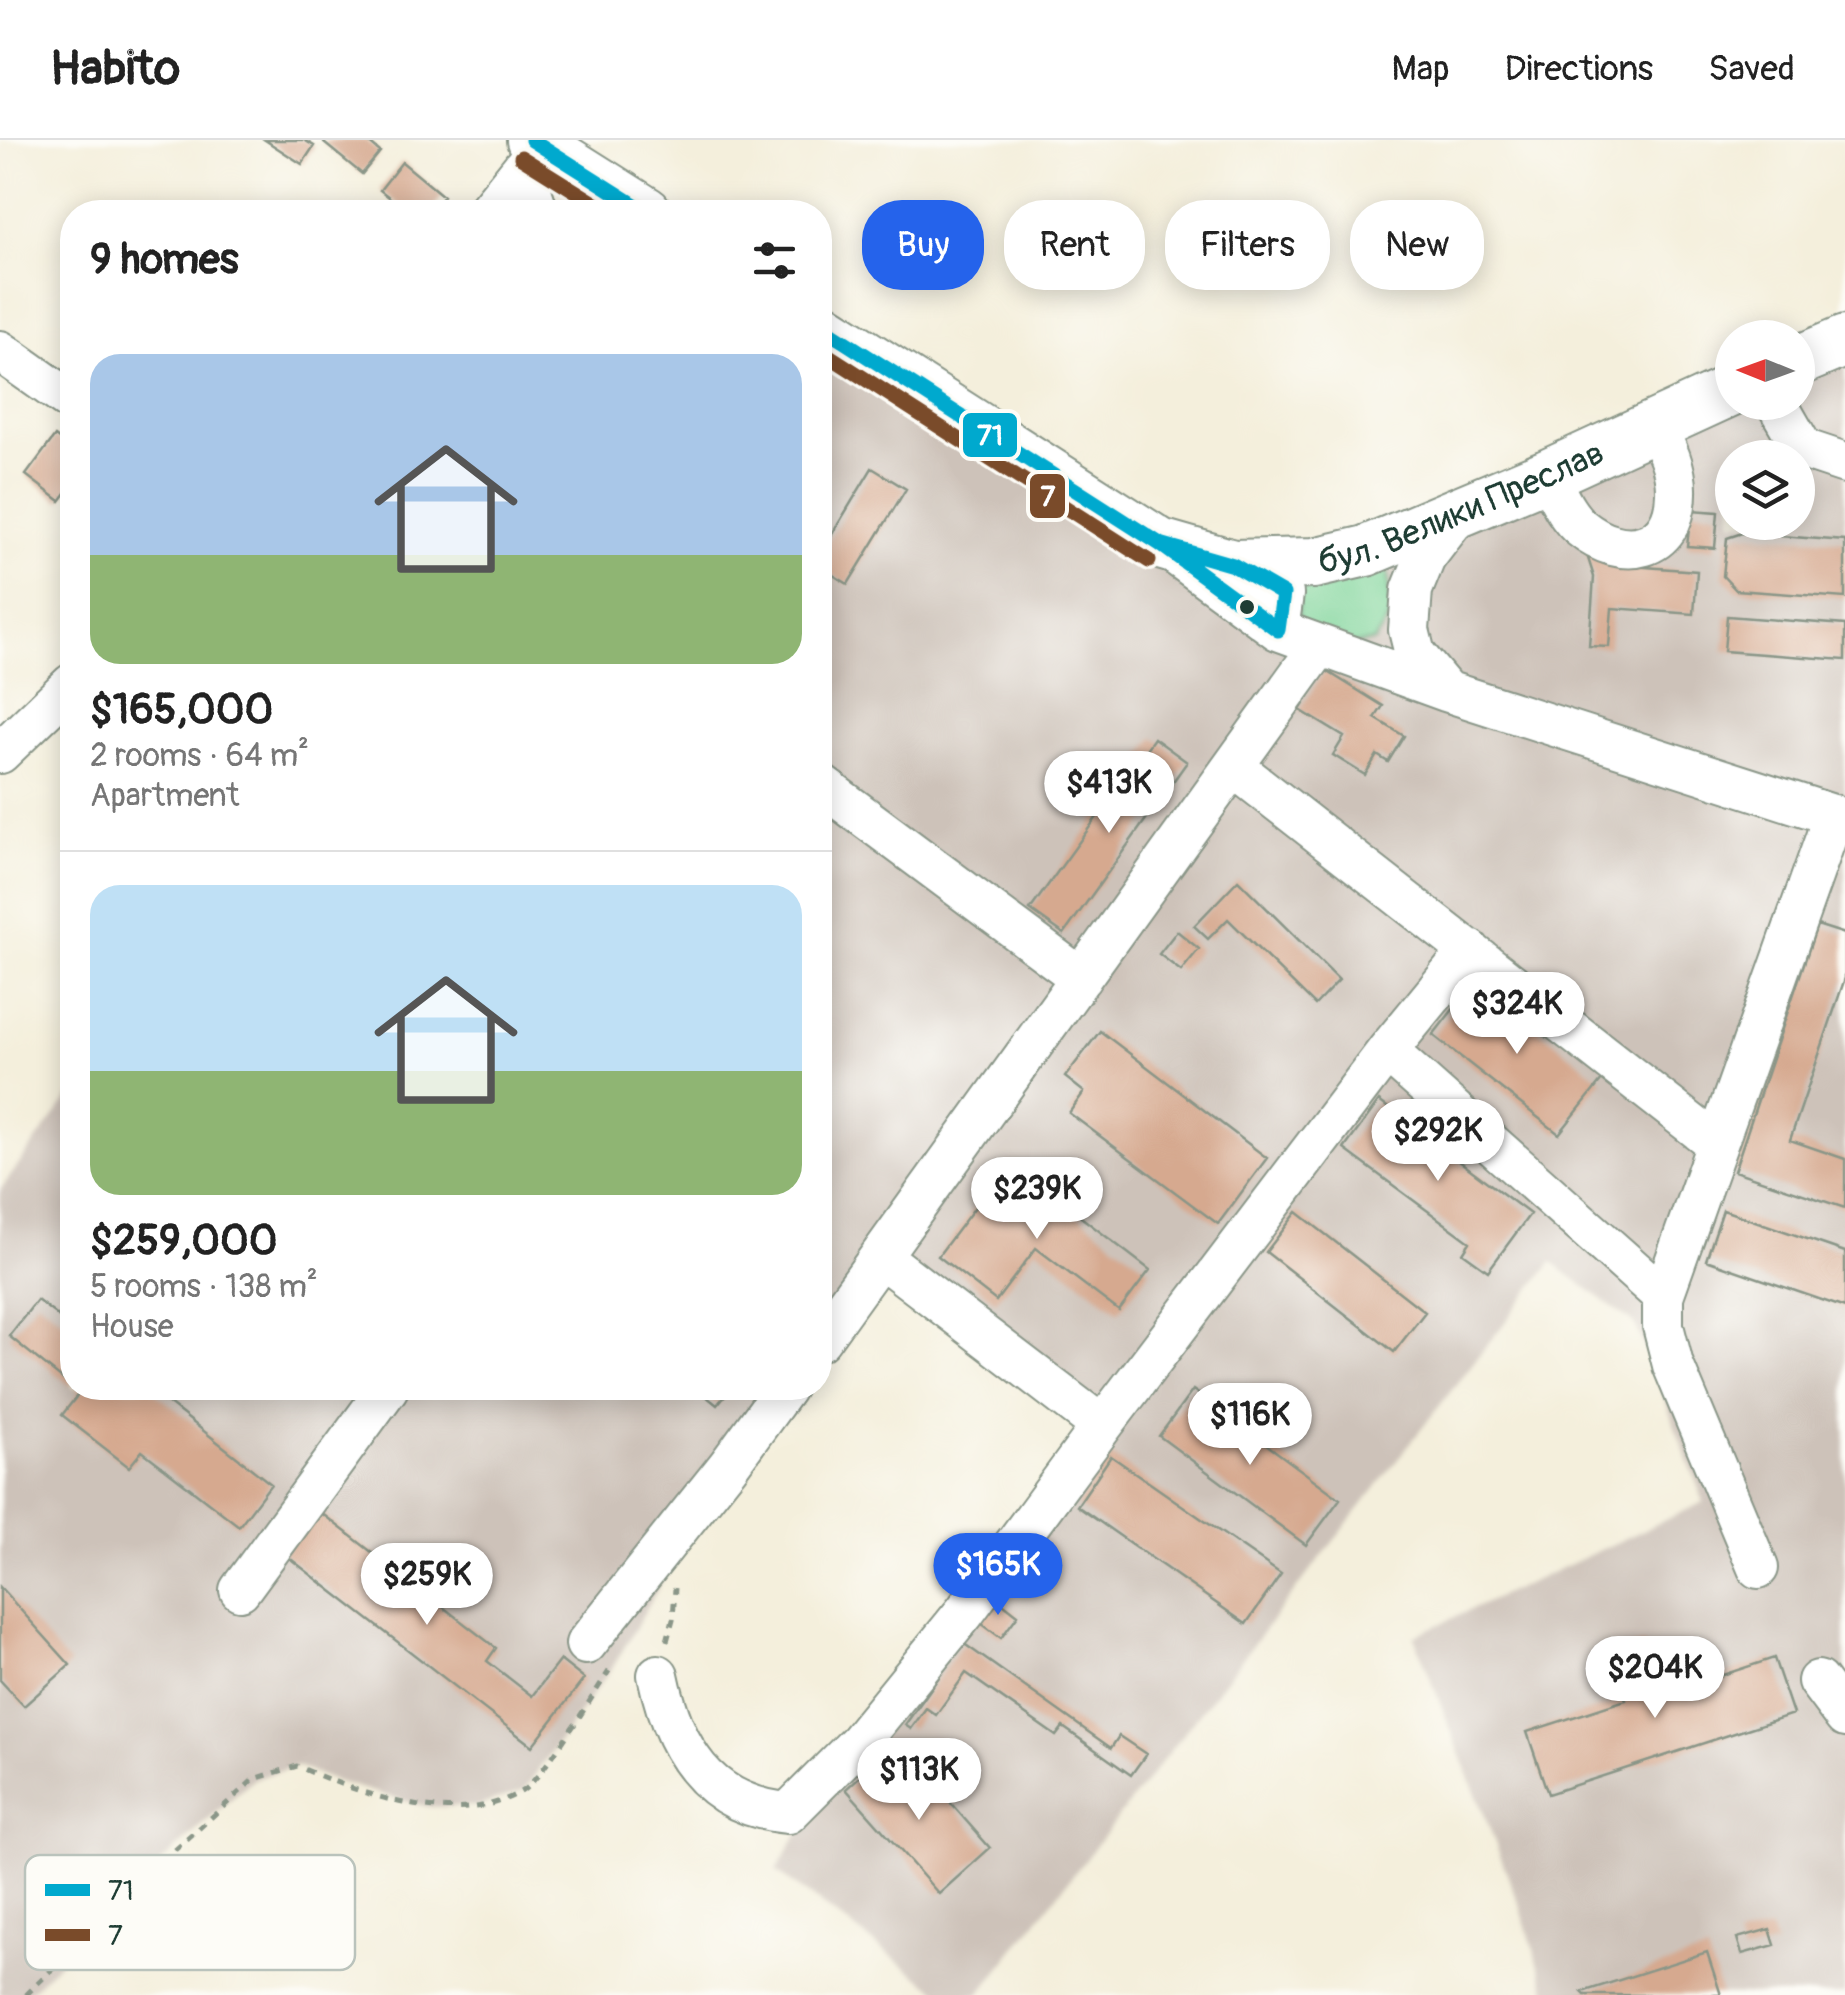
<!DOCTYPE html>
<meta charset="utf-8">
<style>
:root{--surface:#fff;--page:#f2f2f2;--text:#222;--muted:#767676;--line:#e0e0e0;--accent:#2563eb}
body{margin:0;font-family:Pangolin,sans-serif;background:var(--page);color:var(--text);height:100vh;display:flex;flex-direction:column;font-size:38px;white-space:nowrap}
*{box-sizing:border-box;margin:0}
p{font-size:32px;color:var(--muted)}
.icon{flex:none;width:55px;height:55px;fill:none;stroke:currentColor;stroke-width:2;stroke-linecap:round;stroke-linejoin:round}
.map{position:relative;flex:1;overflow:hidden}
.panel{position:absolute;left:60px;top:60px;width:772px;height:1200px;display:flex;flex-direction:column;background:var(--surface);border-radius:40px;box-shadow:0 5px 25px #0003}
.panel>*{flex:none}
.guide{position:absolute;left:862px;top:60px;width:832px;height:90px;display:flex;gap:20px}
.needle{width:65px;rotate:271deg}
.tools{position:absolute;left:1715px;top:180px;display:grid;gap:20px}
.tools a{display:grid;place-items:center;width:100px;height:100px;border-radius:50%;background:var(--surface);box-shadow:0 5px 25px #0003;font-size:50px}
.price{position:absolute;translate:-50% -85px;padding:0 22px;border-radius:35px;background:#fff;color:#222;font-size:32px;line-height:65px;filter:drop-shadow(0 2px 5px #0008)}
.price::after{content:'';position:absolute;left:50%;top:60px;width:30px;height:22px;margin-left:-15px;background:inherit;clip-path:polygon(0 0,100% 0,50% 100%)}
.price.current{background:var(--accent);color:#fff}
ul{padding:0;list-style:none}
li{display:grid;align-content:center;gap:20px;height:530px;padding:0 30px}
li+li{border-top:2px solid var(--line)}
li span{display:grid;place-items:center;height:310px;border-radius:30px;color:#555}
li>.icon{margin-inline-start:auto}
span .icon{width:180px;height:180px;fill:#fffc;stroke-width:1}
li b{font-size:42px}
h2{display:flex;justify-content:space-between;align-items:center;height:120px;padding:0 30px;font-size:42px}
.tag{padding:0 35px;border-radius:40px;background:var(--surface);box-shadow:0 5px 25px #0003;font-size:35px;line-height:90px}
.tag.current{background:var(--accent);color:#fff}
header{display:flex;align-items:center;gap:60px;box-sizing:border-box;height:140px;padding:0 50px;background:var(--surface);border-bottom:2px solid var(--line)}
header strong{font-size:48px}
nav{display:flex;gap:55px;margin-inline-start:auto;font-size:35px}
.map>svg:first-child{display:block}
.industrial{fill:#cdc2b9;fill-rule:evenodd}
.green{fill:#7dd499;stroke:#4e8866;stroke-width:2.5}
.building{fill:#d6a98f}
.lines{fill:none;stroke-linecap:round;stroke-linejoin:round}
.minor-casing{stroke:#8a9688;stroke-width:44}
.major-casing{stroke:#8a9688;stroke-width:54}
.path{stroke:#8a9688;stroke-width:5;stroke-dasharray:8 8;stroke-linecap:butt}
.minor{stroke:#fff;stroke-width:40}
.major{stroke:#fff;stroke-width:50}
.bus-1-casing{stroke:#fdfcf7;stroke-width:22}
.bus-2-casing{stroke:#fdfcf7;stroke-width:22}
.bus-1{stroke:#00a9ce;stroke-width:15}
.bus-2{stroke:#7a4b2a;stroke-width:15}
.bus-dot{fill:#1f3d34;stroke:#fdfcf7;stroke-width:4}
.labels{text-anchor:middle;stroke-width:8;stroke-linejoin:round;paint-order:stroke}
.street-label{font-size:35px;fill:#1f3d34;stroke:#fdfcf7}
.key{fill:#fdfcf7;stroke:#bac3bc;stroke-width:2.5}
.key-label{font-size:28px;fill:#1f3d34}
.line-badge{stroke:#fdfcf7;stroke-width:4}
.badge-label{font-size:28px;text-anchor:middle;font-weight:bold;fill:#fff}
</style>
<header>
<strong>Habito</strong>
<nav><a>Map</a><a>Directions</a><a>Saved</a></nav>
</header>
<div class="map">
<svg width="1845" height="1855" viewBox="0 0 1845 1855">
<rect width="100%" height="100%" fill="#fdfcf7"/>
<filter id="ink" filterUnits="userSpaceOnUse"><feTurbulence type="fractalNoise" baseFrequency=".01" numOctaves="2"/><feDisplacementMap in="SourceGraphic" scale="20" xChannelSelector="R" yChannelSelector="G"/><feConvolveMatrix kernelMatrix="1 2 1 2 8 2 1 2 1" color-interpolation-filters="sRGB"/></filter>
<filter id="wash" filterUnits="userSpaceOnUse"><feTurbulence type="fractalNoise" baseFrequency=".0048" numOctaves="4" result="noise"/><feDisplacementMap in="SourceGraphic" scale="40" xChannelSelector="R" yChannelSelector="G"/><feGaussianBlur stdDeviation="2.25" result="paint"/><feColorMatrix in="noise" values="0 0 0 0 0 0 0 0 0 0 0 0 0 0 0 0 0 1.4 0 .05"/><feComposite in="paint" operator="in"/></filter>
<g filter="url(#wash)">
<rect width="100%" height="100%" fill="#f4efdc"/>
<path class="industrial" d="M820,186L1160,404L1314,423L1732,262H1798V225L1845,204V1855L1548,1854L1520,1766L1414,1496L1704,1362L1636,1185L1552,1122L979,1855H944L776,1731L798,1694L788,1673L1101,1286L881,1117L820,1200ZM1732,318H1798V382H1732Z
M72,953V1248H785L728,1326L616,1522L524,1650L479,1666L427,1667L331,1640L297,1626L254,1639L156,1727L26,1855H0V1050Z"/>
<path class="green" d="M1387,424L1391,475L1374,502L1319,507L1299,483L1297,448Z"/>
<g id="blocks">
<path class="building" d="M265,0H304L314,6L302,24Z
M326,0H366L380,12L362,34L324,3Z
M402,22L443,56L430,72H408L380,50Z
M55,296L72,309V345L60,361L26,335Z
M872,328L906,349L848,444L820,427V414Z
M1691,370L1718,372L1715,408L1687,406Z
M1742,393L1845,401V458L1736,450L1723,436L1727,398Z
M1586,412L1619,425L1697,431L1694,474L1612,468L1609,507L1589,506L1594,437Z
M1727,476L1845,485V520L1724,511Z
M1325,530L1383,566L1375,578L1404,596L1388,622L1377,615L1365,635L1333,615L1344,597L1300,570Z
M1154,598L1187,622L1064,794L1030,770Z
M1238,740L1339,840L1315,865L1228,779L1208,799L1194,786Z
M1817,785L1845,794V838L1790,1000L1845,1019V1068L1734,1031Z
M1177,791L1199,809L1181,831L1159,814Z
M1476,840L1602,940L1559,994L1433,895Z
M1100,891L1267,1018L1218,1084L1069,973L1084,952L1065,937Z
M1379,961L1530,1074L1488,1131L1463,1113L1470,1102L1344,1009Z
M1009,1022L1150,1130L1119,1171L1036,1108L996,1161L938,1116Z
M1723,1070L1845,1112V1168L1706,1120Z
M1297,1072L1425,1172L1394,1212L1266,1112Z
M37,1160L72,1187V1247L9,1196Z
M73,1248H149L271,1344L239,1386L142,1311L129,1327L62,1275L80,1252Z
M696,1248H731L717,1265Z
M1193,1250L1340,1359L1306,1405L1159,1296Z
M1111,1316L1281,1434L1246,1484L1077,1366Z
M316,1369L496,1508L487,1521L532,1556L560,1520L584,1539L532,1606L283,1413Z
M0,1447L70,1525L24,1566L0,1540Z
M995,1457L1018,1475L1001,1498L978,1481Z
M963,1503L1111,1608L1119,1596L1146,1614L1131,1635L1063,1587L1056,1596L966,1533L936,1575L926,1568L911,1589L905,1585Z
M1643,1504L1659,1556L1774,1518L1793,1574L1548,1654L1527,1592L1626,1560L1611,1514Z
M883,1615L911,1646L925,1634L990,1708L939,1754L846,1649Z
M1770,1789L1775,1805L1742,1814L1737,1798Z
M1707,1812L1721,1855H1585L1582,1852Z"/>
</g>
</g>
<g filter="url(#ink)">
<use href="#blocks" fill-opacity="0" stroke="#8a9688" stroke-width="2.5"/>
<g class="lines">
<g class="minor-casing">
<path id="minor" d="M523,27L538,72
M487,72L541,5
M0,211L72,262
M1776,262L1803,309L1845,323
M1547,335C1557,353 1565,375 1581,388C1622,422 1675,412 1676,353C1677,329 1666,307 1655,286
M1176,415L1278,490L1283,454L1233,425
M1278,490L1446,551L1845,679
M1446,551L1415,514L1409,490L1412,450L1425,418L1460,372
M0,613L72,544
M1235,628L1717,1004
M820,644L1081,838
M1387,911L1663,1156
M881,1117L1102,1286
M820,1200L1319,507
M1758,1428L1673,1225L1663,1186V1156L1834,675
M240,1450L388,1248
M586,1504L728,1326L785,1248
M658,1535C673,1608 707,1666 788,1673L859,1602L964,1473L1102,1286L1387,911L1470,810
M1818,1541L1845,1577"/>
</g>
<g class="major-casing">
<g id="major">
<path d="M532,0L646,72"/>
<path id="s1" d="M820,186L1160,404L1233,425L1314,423L1366,411L1547,335L1732,250"/>
<path d="M1798,221L1845,201"/>
</g>
</g>
<path class="path" d="M667,1501L673,1479L675,1448
M26,1855L156,1727L254,1639L297,1626C361,1654 455,1691 522,1651C542,1639 593,1555 609,1531"/>
<use href="#minor" class="minor"/>
<use href="#major" class="major"/>
<g class="bus-1-casing">
<path id="bus-1" d="M532,0L646,72
M820,186L1160,404
M1160,404L1233,425L1283,454L1278,490Z"/>
</g>
<g class="bus-2-casing">
<path id="bus-2" d="M521,17L609,72
M820,210L1149,421"/>
</g>
<use href="#bus-1" class="bus-1"/>
<use href="#bus-2" class="bus-2"/>
</g>
</g>
<circle class="bus-dot" cx="1247" cy="467" r="9"/>
<g class="labels">
<g class="street-label">
<text dy="12" stroke="none"><textPath href="#s1" startOffset="718">бул. Велики Преслав</textPath></text>
</g>
</g>
<rect x="25" y="1715" width="330" height="115" rx="15" class="key"/>
<rect x="45" y="1744" width="45" height="12" fill="#00a9ce"/>
<rect x="45" y="1789" width="45" height="12" fill="#7a4b2a"/>
<g class="key-label">
<text x="108" y="1760">71</text>
<text x="108" y="1805">7</text>
</g>
<g class="line-badge">
<rect x="961" y="271" width="58" height="48" rx="10" fill="#00a9ce"/>
<rect x="1028" y="332" width="39" height="48" rx="10" fill="#7a4b2a"/>
</g>
<g class="badge-label">
<text x="990" y="305">71</text>
<text x="1048" y="366">7</text>
</g>
</svg>
<div class="tools">
<a><svg class="needle" viewBox="-14 -14 28 28"><path d="M0-13l5 13h-10z" fill="#e53935"/><path d="M0 13l5-13h-10z" fill="#767676"/></svg></a>
<a><svg class="icon" aria-label="layers" viewBox="0 0 24 24"><path d="M12 4l9 5-9 5-9-5zM3 14l9 5 9-5"/></svg></a>
</div>
<b class="price" style="left:1109px;top:696px">$413K</b>
<b class="price" style="left:1517px;top:917px">$324K</b>
<b class="price" style="left:1438px;top:1044px">$292K</b>
<b class="price" style="left:1037px;top:1102px">$239K</b>
<b class="price" style="left:1250px;top:1328px">$116K</b>
<b class="price current" style="left:998px;top:1478px">$165K</b>
<b class="price" style="left:427px;top:1488px">$259K</b>
<b class="price" style="left:1655px;top:1581px">$204K</b>
<b class="price" style="left:919px;top:1683px">$113K</b>
<div class="guide">
<a class="tag current">Buy</a>
<a class="tag">Rent</a>
<a class="tag">Filters</a>
<a class="tag">New</a>
</div>
<section class="panel">
<h2>9 homes<svg class="icon" aria-label="filters" viewBox="0 0 24 24"><path d="M4 7h16M4 17h16"/><circle cx="9" cy="7" r="2"/><circle cx="15" cy="17" r="2"/></svg></h2>
<ul>
<li><span style="background:linear-gradient(#a9c7e8 65%,#8fb573 0)"><svg class="icon" aria-label="home" viewBox="0 0 24 24"><path d="M3 11l9-7 9 7M6 9v11h12V9"/></svg></span><div><b>$165,000</b><p>2 rooms · 64 m²</p><p>Apartment</p></div></li>
<li><span style="background:linear-gradient(#bfe0f5 60%,#8fb573 0)"><svg class="icon" aria-label="home" viewBox="0 0 24 24"><path d="M3 11l9-7 9 7M6 9v11h12V9"/></svg></span><div><b>$259,000</b><p>5 rooms · 138 m²</p><p>House</p></div></li>
</ul>
</section>
</div>
